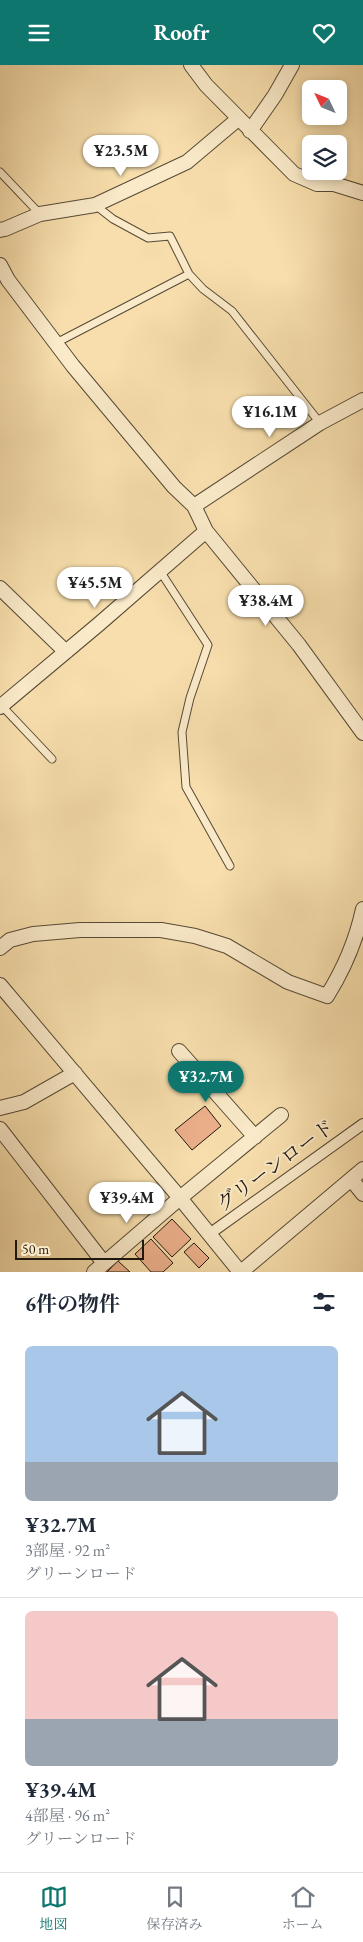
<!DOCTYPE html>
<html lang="ja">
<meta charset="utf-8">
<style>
:root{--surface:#fff;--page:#f6f6f7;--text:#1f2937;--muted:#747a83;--line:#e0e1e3;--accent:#0f766e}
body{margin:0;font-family:"EB Garamond","Noto Serif JP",serif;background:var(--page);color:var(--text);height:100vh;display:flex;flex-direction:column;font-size:19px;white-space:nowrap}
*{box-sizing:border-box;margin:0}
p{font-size:16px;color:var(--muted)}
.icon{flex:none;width:28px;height:28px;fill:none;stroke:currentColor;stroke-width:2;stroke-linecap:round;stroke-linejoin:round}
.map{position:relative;height:1207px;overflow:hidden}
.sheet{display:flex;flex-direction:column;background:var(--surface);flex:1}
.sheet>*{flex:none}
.needle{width:32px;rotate:313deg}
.fabs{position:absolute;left:302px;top:15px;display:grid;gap:10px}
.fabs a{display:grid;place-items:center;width:45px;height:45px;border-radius:8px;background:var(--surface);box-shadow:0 2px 8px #0003;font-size:25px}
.scale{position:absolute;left:15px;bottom:12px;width:129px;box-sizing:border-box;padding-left:5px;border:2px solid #21180e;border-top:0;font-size:14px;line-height:18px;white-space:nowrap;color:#21180e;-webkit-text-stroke:4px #faeac9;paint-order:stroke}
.price{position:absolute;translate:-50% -42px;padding:0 11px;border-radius:18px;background:#fff;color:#222;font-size:16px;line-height:32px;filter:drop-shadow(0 1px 2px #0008)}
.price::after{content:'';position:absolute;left:50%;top:30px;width:15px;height:11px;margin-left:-8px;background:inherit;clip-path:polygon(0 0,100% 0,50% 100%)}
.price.active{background:var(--accent);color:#fff}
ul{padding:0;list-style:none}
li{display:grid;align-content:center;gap:10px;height:265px;padding:0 25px}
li+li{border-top:1px solid var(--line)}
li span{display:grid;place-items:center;height:155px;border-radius:8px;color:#555}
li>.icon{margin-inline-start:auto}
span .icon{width:90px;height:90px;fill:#fffc;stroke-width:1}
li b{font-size:21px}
h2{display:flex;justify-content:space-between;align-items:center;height:60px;padding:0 25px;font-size:21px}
header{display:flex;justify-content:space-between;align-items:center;height:65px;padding:0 25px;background:var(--accent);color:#fff;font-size:22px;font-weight:700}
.tab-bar{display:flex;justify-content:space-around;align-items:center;height:70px;border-top:1px solid var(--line);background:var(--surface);font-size:14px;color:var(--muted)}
.tab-bar a{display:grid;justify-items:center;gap:2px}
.tab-bar .active{color:var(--accent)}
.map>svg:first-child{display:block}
.building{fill:#ecb08b;stroke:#21180e}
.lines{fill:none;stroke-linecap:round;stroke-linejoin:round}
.service-casing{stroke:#564a36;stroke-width:9}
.pedestrian-casing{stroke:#564a36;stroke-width:12}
.minor-casing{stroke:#564a36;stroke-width:16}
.service{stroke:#faeac9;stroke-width:7}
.pedestrian{stroke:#faeac9;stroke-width:10}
.minor{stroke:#faeac9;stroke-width:14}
.labels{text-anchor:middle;stroke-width:4;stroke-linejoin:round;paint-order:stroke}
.street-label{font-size:20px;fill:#21180e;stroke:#faeac9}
</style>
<header><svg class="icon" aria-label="menu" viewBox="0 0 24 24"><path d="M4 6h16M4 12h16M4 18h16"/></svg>Roofr<svg class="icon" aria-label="heart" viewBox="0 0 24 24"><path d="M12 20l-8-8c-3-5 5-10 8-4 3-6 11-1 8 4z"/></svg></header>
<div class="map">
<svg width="363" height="1207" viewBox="0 0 363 1207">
<rect width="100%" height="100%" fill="#f7deac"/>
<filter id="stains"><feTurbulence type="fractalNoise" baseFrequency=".004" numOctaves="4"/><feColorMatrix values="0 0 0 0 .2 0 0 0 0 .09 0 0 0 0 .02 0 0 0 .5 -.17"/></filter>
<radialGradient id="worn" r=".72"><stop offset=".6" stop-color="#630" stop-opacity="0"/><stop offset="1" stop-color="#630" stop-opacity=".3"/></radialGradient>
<path class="building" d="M205,1041L221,1061L192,1085L175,1065Z
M172,1154L191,1174L172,1192L153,1172Z
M151,1174L173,1198L163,1207H151L135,1189Z
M194,1178L209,1193L199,1203L184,1187Z
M118,1196L130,1207H107Z"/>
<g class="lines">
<g class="service-casing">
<path id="service" d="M0,107L40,149
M189,209L203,224L232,246L320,358
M56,278L189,209L170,171L148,173L113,154L95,140
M160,506L208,580L190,633L182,667L186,722L230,801
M0,639L52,694"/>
</g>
<g class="pedestrian-casing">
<path id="pedestrian" d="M208,1170L363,1059"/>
</g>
<g class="minor-casing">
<path id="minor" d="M191,0L206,20L294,109L317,119H334L363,128
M250,66L275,30L292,0
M0,165L5,164L40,149L95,140L187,97L238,54
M0,200L8,215L73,301L174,422L194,441L206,466L299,580L363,668
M194,441L320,358L363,335
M0,523L66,587
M0,642L99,559L206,466
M0,883L10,875L33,869L80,865H161L195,871L227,881L288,917L327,931C344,904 356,876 363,844
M0,920L180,1133L240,1207
M179,986L255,1072
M0,1043L24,1037L75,1008
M0,1064L104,1198
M351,1114L363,1129
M94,1207L180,1133L281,1050
M241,1207L363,1104"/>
</g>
<use href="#service" class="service"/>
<use href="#pedestrian" class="pedestrian"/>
<use href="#minor" class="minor"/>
</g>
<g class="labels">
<g class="street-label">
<text transform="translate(275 1100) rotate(-36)" y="7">グリーンロード</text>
</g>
</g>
<rect width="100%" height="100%" filter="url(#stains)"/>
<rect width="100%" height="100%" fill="url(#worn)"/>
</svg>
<div class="fabs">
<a><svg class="needle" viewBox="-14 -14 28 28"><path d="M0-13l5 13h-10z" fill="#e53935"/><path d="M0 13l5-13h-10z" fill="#747a83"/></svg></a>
<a><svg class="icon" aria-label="layers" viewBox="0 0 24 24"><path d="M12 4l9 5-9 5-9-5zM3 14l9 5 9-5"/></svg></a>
</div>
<div class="scale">50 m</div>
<b class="price" style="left:121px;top:112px">¥23.5M</b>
<b class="price" style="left:270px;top:373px">¥16.1M</b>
<b class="price" style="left:95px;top:544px">¥45.5M</b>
<b class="price" style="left:266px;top:562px">¥38.4M</b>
<b class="price active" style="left:206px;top:1038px">¥32.7M</b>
<b class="price" style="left:127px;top:1159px">¥39.4M</b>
</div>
<section class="sheet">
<h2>6件の物件<svg class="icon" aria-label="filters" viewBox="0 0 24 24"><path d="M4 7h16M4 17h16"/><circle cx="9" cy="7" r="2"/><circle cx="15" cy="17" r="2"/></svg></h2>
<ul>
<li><span style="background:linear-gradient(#a9c7e8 75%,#9aa5b1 0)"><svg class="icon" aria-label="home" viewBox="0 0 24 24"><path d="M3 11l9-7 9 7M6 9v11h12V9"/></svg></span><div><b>¥32.7M</b><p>3部屋 · 92 m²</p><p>グリーンロード</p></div></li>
<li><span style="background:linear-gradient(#f6c9c9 70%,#9aa5b1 0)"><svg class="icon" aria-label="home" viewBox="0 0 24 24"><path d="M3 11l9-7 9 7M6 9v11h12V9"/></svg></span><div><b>¥39.4M</b><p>4部屋 · 96 m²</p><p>グリーンロード</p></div></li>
</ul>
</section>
<nav class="tab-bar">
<a class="active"><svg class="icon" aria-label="map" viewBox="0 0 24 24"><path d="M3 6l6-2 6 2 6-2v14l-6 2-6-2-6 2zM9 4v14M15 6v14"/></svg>地図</a>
<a><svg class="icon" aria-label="saved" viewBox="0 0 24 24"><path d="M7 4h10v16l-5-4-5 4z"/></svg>保存済み</a>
<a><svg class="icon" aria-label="home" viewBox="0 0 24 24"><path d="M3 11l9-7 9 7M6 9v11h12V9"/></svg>ホーム</a>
</nav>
